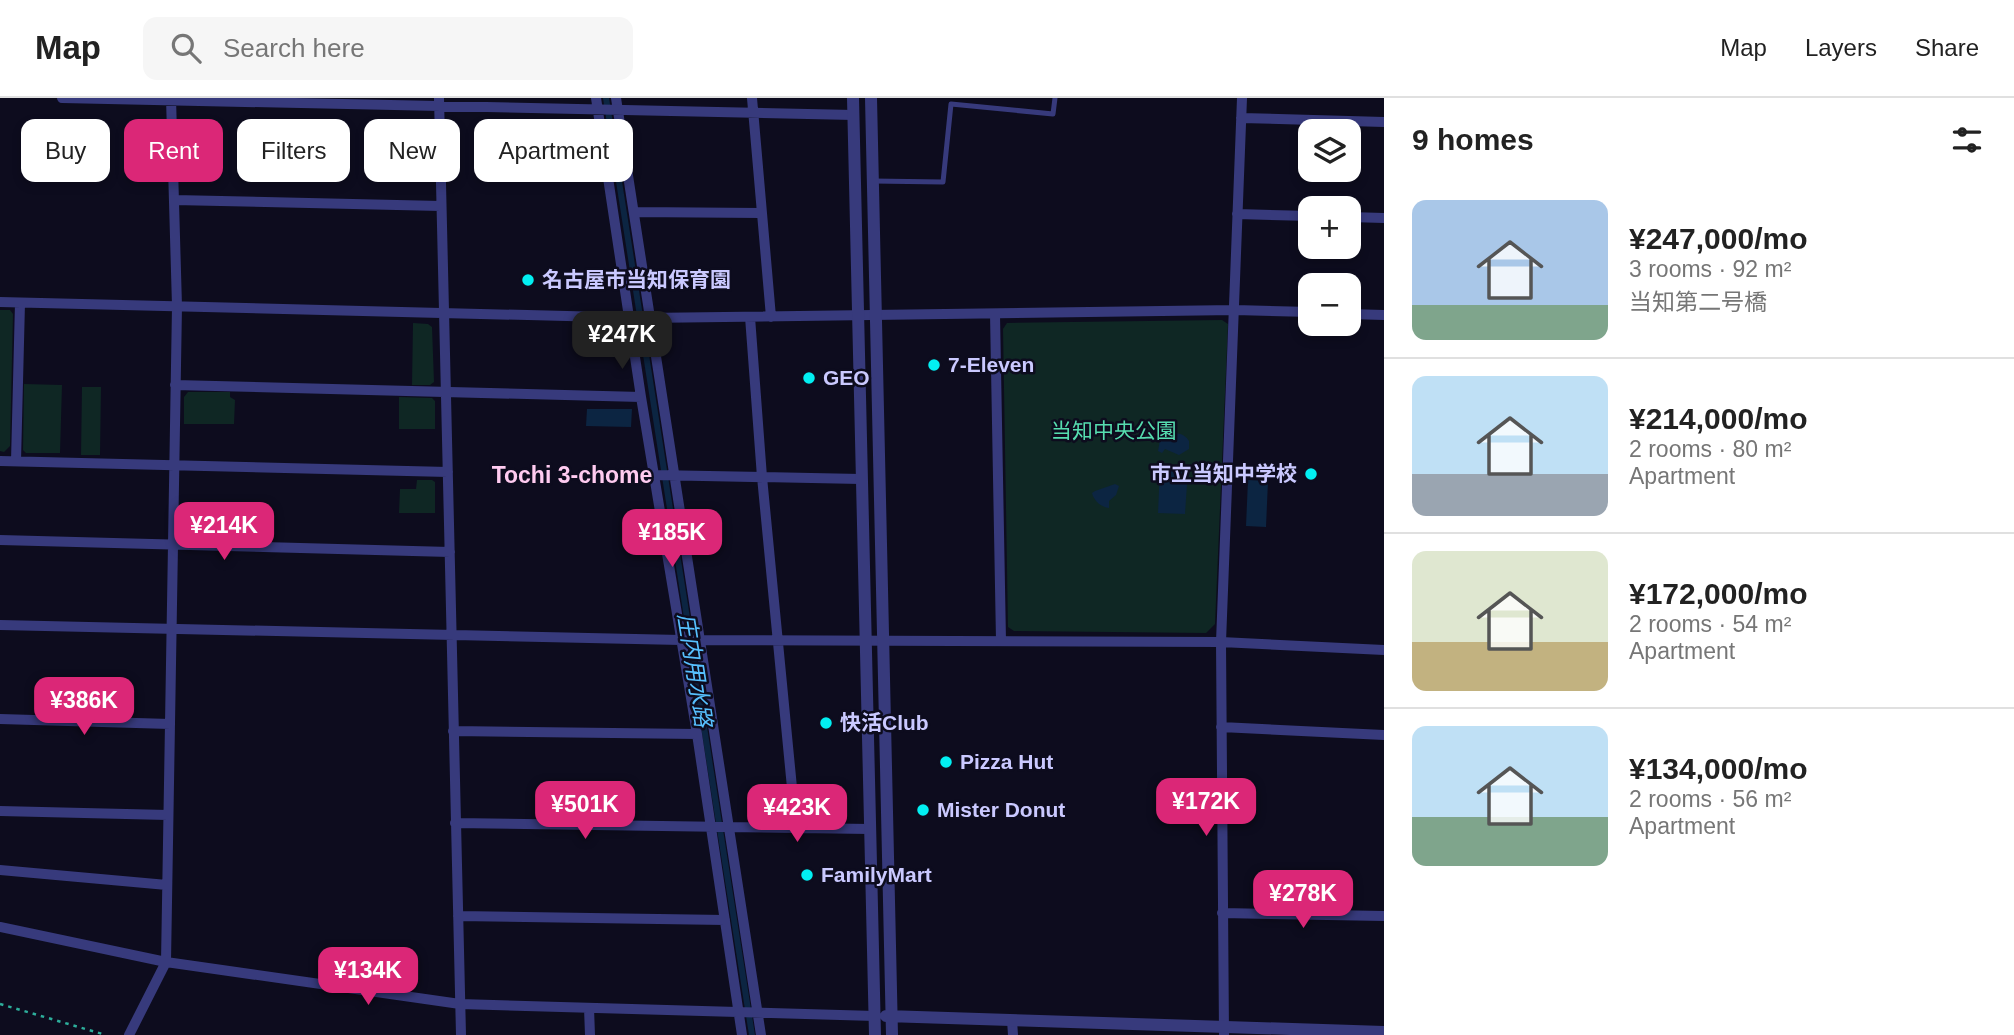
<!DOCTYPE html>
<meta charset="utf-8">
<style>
:root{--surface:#fff;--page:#f6f6f6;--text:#222;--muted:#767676;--line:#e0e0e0;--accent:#db2777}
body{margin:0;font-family:Helvetica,"Noto Sans JP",sans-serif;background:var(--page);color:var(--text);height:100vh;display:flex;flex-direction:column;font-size:26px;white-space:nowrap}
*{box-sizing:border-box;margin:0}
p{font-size:23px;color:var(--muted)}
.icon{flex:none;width:38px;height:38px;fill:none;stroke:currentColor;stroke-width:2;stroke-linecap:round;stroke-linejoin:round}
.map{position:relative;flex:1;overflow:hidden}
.details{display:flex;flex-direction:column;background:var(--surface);width:630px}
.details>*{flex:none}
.guide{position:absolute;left:21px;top:21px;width:665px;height:63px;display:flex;gap:14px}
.tools{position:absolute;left:1298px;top:21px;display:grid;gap:14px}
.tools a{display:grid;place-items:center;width:63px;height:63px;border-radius:14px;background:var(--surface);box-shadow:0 4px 10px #0003;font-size:35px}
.price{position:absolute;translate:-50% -60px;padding:0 16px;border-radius:14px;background:var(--accent);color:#fff;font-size:23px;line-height:46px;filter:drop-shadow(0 2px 4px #0008)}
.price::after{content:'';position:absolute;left:50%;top:42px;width:21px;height:16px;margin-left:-10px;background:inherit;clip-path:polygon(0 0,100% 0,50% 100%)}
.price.on{background:#222;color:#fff}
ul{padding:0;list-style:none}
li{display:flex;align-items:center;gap:21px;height:175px;padding:0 28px}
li+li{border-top:2px solid var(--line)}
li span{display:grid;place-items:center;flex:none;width:196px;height:140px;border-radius:14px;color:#555}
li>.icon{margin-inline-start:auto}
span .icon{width:84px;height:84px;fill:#fffc;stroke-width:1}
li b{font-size:30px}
h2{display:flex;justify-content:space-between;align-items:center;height:84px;padding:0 28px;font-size:30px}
.pill{padding:0 24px;border-radius:14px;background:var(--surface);box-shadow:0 4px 10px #0003;font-size:24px;line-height:63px}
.pill.on{background:var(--accent);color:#fff}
header{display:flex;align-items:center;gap:42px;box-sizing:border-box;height:98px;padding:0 35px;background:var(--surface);border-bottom:2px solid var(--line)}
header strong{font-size:33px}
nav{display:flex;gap:38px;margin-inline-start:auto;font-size:24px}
.search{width:490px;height:63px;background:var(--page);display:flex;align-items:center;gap:18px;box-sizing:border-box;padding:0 24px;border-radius:14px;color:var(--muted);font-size:26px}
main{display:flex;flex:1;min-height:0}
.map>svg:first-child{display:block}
.green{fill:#0f2724}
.water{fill:#0c2542}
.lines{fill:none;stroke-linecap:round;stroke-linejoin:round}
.path{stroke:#2dae9b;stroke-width:2.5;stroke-dasharray:3.5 5;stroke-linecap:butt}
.service{stroke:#373a7c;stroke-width:5}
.minor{stroke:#373a7c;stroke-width:10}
.tertiary{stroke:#373a7c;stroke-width:12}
.poi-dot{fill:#02eff2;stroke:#0d0c1e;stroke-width:2.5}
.labels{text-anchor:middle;stroke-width:5;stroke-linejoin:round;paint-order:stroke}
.poi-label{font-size:21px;font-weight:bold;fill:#cac9ff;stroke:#0d0c1e;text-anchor:start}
.park-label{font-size:21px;fill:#56ddaf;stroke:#0d0c1e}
.neighbourhood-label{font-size:23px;font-weight:bold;fill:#ffcbf0;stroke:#0d0c1e}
.water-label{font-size:23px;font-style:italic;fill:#57c0fe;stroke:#0d0c1e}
</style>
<header>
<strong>Map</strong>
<div class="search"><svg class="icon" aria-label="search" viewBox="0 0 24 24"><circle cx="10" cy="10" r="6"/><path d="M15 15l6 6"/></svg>Search here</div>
<nav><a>Map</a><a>Layers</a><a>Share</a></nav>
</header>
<main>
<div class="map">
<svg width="1384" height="937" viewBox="0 0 1384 937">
<rect width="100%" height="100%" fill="#0d0c1e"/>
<path class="green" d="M0,212H10L13,216L10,348L4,354L0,353Z
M1222,222L1228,226L1215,526L1206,535L1014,533L1008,529L1003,231L1007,225Z
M413,225L428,226L432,229L434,284L430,287H412Z
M24,286L62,287L60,355H26L23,352Z
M82,289H101L100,357H81Z
M188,294H230V299L235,302L234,326H184V299Z
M399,299L432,300L435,303V331H399Z
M417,382H432L435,384V415H399L400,391H416Z"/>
<path class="water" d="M603,0H609L755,937H749Z
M587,311H632L631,329L586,328Z
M1169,335C1178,335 1184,335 1189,343V351L1179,357L1165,351L1162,355L1158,353L1160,342Z
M1160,370L1188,371L1185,416L1158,415Z
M1248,382L1268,383L1266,429L1246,428Z
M1115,386L1119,388L1116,397L1109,403V410C1101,409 1094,403 1092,395L1095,393Z"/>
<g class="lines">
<path class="path" d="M0,906L106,937"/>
<path class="service" d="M873,83L943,84L951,6L1053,16L1055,0"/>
<path class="minor" d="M62,0L854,17
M439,0L461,937
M596,0L641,299L697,636L742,937
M616,0L761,937
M752,0L771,219
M1241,20L1384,24
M174,102L441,108
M634,114L761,115
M1237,116L1311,118
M1349,119L1384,120
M0,204L645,220L1235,212L1311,214
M995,216L1001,543
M1349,216L1384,217
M750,219L762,379L796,731
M175,287L641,299
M0,363L448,374
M16,363L20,205
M654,377L861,381
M0,442L450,454
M0,527L681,542L1221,544L1384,552
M0,621L170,626
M1221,629L1384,637
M453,633L697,636
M0,713L168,717
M455,725L870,731
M0,772L167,787
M1222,815L1384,818
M458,818L725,822
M0,829L166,864L460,906L875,918
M589,910L590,937
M1012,922L1013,937
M129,937L166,864L177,208L171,0
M1224,937L1221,544L1242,0"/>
<path class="tertiary" d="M853,0L875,937
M871,0L892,937
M886,918L1384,934"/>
</g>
<g class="poi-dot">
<circle cx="528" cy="182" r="7"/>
<circle cx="934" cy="267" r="7"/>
<circle cx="809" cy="280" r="7"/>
<circle cx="1311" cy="376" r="7"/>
<circle cx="826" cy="625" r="7"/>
<circle cx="946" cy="664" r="7"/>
<circle cx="923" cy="712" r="7"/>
<circle cx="807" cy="777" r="7"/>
</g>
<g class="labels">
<g class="poi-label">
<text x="542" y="189">名古屋市当知保育園</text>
<text x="948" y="274">7-Eleven</text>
<text x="823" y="287">GEO</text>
<text x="1297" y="383" text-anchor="end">市立当知中学校</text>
<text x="840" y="632">快活Club</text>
<text x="960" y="671">Pizza Hut</text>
<text x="937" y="719">Mister Donut</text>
<text x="821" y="784">FamilyMart</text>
</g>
<g class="park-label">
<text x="1114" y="340">当知中央公園</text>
</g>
<g class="neighbourhood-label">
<text x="572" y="385">Tochi 3-chome</text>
</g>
<g class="water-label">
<text transform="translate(695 572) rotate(81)" y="8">庄内用水路</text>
</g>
</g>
</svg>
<div class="tools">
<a><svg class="icon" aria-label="layers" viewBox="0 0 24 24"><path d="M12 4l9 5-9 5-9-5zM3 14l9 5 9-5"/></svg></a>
<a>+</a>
<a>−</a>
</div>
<b class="price on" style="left:622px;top:273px">¥247K</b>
<b class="price" style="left:224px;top:464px">¥214K</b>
<b class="price" style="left:672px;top:471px">¥185K</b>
<b class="price" style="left:84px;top:639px">¥386K</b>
<b class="price" style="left:1206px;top:740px">¥172K</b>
<b class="price" style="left:585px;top:743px">¥501K</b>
<b class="price" style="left:797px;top:746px">¥423K</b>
<b class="price" style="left:1303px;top:832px">¥278K</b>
<b class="price" style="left:368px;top:909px">¥134K</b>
<div class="guide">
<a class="pill">Buy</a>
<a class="pill on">Rent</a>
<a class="pill">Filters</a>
<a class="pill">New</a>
<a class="pill">Apartment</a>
</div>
</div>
<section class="details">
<h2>9 homes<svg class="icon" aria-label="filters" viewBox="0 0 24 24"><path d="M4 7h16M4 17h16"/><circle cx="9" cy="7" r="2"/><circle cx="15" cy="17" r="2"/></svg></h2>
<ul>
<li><span style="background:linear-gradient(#a9c7e8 75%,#7fa58c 0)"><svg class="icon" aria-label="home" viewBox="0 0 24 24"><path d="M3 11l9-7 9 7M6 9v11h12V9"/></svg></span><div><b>¥247,000/mo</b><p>3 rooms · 92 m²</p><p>当知第二号橋</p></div></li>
<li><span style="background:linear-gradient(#bfe0f5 70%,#9aa5b1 0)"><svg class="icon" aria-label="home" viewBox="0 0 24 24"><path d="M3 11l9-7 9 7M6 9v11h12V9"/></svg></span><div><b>¥214,000/mo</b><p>2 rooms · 80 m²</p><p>Apartment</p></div></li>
<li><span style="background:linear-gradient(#dfe7d0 65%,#c2b280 0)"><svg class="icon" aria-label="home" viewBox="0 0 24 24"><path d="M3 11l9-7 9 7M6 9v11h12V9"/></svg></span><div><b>¥172,000/mo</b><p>2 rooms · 54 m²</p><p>Apartment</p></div></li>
<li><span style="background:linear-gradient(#bfe0f5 65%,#7fa58c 0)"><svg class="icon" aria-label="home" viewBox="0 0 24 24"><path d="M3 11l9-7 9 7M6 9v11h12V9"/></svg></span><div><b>¥134,000/mo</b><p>2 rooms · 56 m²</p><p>Apartment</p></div></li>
</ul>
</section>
</main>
